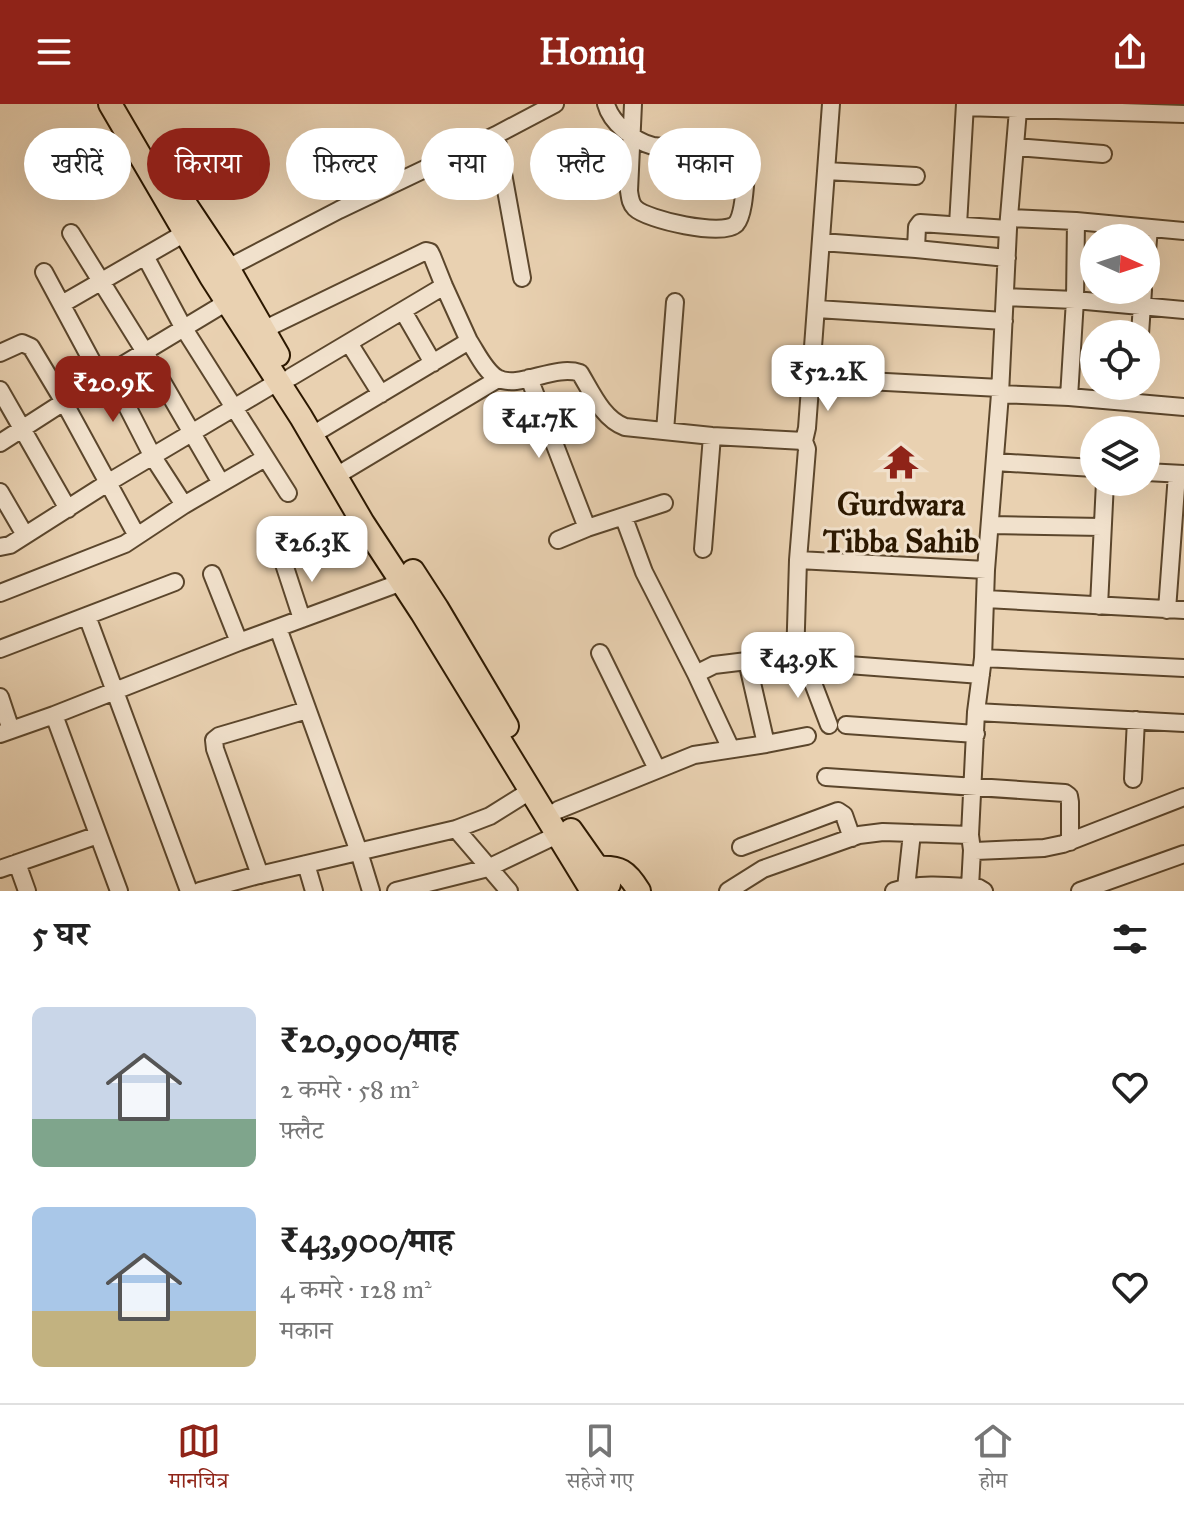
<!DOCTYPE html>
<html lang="hi">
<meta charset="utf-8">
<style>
:root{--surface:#fff;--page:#f2f2f2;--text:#222;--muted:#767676;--line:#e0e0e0;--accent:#8f2418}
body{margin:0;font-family:"IM FELL Great Primer","Noto Serif Devanagari",serif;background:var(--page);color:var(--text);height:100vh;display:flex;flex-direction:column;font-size:30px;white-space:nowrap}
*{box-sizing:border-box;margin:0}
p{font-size:26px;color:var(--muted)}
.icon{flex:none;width:44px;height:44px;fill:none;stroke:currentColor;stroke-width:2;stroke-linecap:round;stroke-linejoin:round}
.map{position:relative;height:787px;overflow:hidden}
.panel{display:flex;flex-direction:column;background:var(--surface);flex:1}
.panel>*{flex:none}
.hud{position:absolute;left:24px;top:24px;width:1136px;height:72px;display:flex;gap:16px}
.needle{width:52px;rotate:93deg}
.fabs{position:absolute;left:1080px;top:120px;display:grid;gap:16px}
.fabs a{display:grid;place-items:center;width:80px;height:80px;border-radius:50%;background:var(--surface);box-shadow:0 8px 32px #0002;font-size:40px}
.price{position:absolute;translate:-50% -68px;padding:0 18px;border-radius:16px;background:#fff;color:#222;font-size:26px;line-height:52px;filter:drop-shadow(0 2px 4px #0008)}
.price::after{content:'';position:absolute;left:50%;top:48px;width:24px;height:18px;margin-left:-12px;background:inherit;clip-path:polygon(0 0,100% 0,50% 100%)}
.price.selected{background:var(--accent);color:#fff}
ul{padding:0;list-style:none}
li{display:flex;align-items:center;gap:24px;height:200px;padding:0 32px}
li span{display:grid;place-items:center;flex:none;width:224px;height:160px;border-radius:12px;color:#555}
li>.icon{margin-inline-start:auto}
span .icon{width:96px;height:96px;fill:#fffc;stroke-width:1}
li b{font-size:34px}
h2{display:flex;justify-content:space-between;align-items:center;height:96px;padding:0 32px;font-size:34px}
.pill{padding:0 28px;border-radius:36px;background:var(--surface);box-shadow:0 8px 32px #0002;font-size:28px;line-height:72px}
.pill.selected{background:var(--accent);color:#fff}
header{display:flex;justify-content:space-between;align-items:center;height:104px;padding:0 32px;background:var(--accent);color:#fff;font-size:36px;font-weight:800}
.tabs{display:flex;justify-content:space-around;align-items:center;height:112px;border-top:2px solid var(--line);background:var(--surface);font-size:22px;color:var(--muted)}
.tabs a{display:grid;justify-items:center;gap:4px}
.tabs .selected{color:var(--accent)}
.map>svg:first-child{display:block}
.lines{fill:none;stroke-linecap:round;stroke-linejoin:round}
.minor-casing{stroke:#5b462c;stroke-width:20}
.highway-casing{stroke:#2c1800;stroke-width:26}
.minor{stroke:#f1e1cc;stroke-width:16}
.highway{stroke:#e9d1b1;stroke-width:22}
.labels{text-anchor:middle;stroke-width:6;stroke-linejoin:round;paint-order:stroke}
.poi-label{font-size:32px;font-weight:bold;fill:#2c1800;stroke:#f1e1cc}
</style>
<header><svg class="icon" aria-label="menu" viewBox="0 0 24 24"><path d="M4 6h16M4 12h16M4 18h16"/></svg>Homiq<svg class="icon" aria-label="share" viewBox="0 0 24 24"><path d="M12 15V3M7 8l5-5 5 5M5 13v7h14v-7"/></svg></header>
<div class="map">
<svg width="1184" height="787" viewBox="0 0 1184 787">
<rect width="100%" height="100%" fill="#e9d1b1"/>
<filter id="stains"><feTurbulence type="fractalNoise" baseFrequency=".0025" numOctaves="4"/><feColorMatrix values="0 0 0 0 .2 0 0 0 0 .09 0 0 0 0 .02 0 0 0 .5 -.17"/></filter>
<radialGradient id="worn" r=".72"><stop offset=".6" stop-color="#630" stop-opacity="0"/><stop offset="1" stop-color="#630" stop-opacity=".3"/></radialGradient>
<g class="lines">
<g class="minor-casing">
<path id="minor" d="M606,0C611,19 634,37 653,42L734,50L745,53L747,60C745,74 745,110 736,120C723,133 647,116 635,104C630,99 630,93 629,87L633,0
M965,3L1184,10
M496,31L522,174
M1015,43L1103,50
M826,67L916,72
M1010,114L1076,117L1184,127
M958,121L965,0
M71,129L145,248L221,379
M821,138L916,145
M145,152L183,223L288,389
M1007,154L916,145L917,123L920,119L1008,125
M1146,159L1149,124
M44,168L101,274
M220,168L339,106L496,31L555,0
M1005,193L1075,196L1184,206
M62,200L185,129
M817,205L1004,217
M403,207L433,259
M263,226L426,147L430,148L432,152L444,182L469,237
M1140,230L1143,186
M349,239L381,290
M0,249L22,239L31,243L64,298L137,432
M110,269L153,353L184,401
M291,273L444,182
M529,274L587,424
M810,274L1000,284
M0,286L68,405
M1000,290L1008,125L1018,6
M1069,293L1075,196L1076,117
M322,325L469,237C477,249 485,267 497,274C519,286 554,260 580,269C592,289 603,315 625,323L712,332L804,337L807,345L798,456
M665,327L675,198
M804,337L807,324L831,0
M0,339L101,274L227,198
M995,358L1094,364
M1146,368L1184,370
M336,372L498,275
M0,388L25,431
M624,414L644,468L696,570L731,645
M991,421L1102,423
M558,436L587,424L664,399
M0,443L10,441L109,378L279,277
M703,445L712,332
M283,457L302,515
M212,470L239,538
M0,489L125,440L184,401L265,354
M986,495L1184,506
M1099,502L1105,378
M1167,506L1177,370
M87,512L189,787
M278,524L359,748L371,787
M0,545L175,478
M600,549L657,665
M983,554L1184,564
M795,557L981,571
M805,558L829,621
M696,570L714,561L747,557
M0,593L11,626
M976,608L1184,619
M54,611L119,787
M846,621L976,630
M0,630L54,611L239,538L402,478
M766,640L807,632
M826,673L1065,689L1069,692L1070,698V738
M1133,675L1136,616
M558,706L694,651L766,640L747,557H795L798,456L986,466L1000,290L1069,293L1184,303
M456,725L509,787
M970,731L972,746L975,747L1044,744L1063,740L1184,693
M741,743L838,707L844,711L852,734
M17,759L27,787
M306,760L314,787
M0,765L98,731
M260,771L215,645L214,636L219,632L307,606
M970,783L972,746
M906,784L912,729
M200,787L255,772L456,725L490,712L530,687
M396,787L488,764L557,731
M728,787L763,765L859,731L883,728L970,731L976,608L983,554L986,466
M894,787C921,778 951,782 979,784L984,787
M1080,787L1184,750"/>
</g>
<g class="highway-casing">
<path id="highway" d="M110,0L211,173L301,313L363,419L422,509L592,787
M172,80L228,164L278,251
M413,467L437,504L507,622
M571,726L609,780
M596,764C620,762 627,767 639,787"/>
</g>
<use href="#minor" class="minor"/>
<use href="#highway" class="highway"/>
</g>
<defs>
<g id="temple-bare" transform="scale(2.76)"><path d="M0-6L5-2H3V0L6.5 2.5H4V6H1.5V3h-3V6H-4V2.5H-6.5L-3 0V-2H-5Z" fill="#8f2418" stroke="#f1e1cc" stroke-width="2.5" paint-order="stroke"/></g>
</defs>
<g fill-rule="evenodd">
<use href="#temple-bare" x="901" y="358"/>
</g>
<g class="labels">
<g class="poi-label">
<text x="901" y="411">Gurdwara<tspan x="901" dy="37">Tibba Sahib</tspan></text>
</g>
</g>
<rect width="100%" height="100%" filter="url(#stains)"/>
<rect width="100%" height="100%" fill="url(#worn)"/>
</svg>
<div class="fabs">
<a><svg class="needle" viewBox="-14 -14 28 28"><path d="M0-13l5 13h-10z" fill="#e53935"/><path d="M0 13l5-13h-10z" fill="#767676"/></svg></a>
<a><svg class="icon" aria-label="locate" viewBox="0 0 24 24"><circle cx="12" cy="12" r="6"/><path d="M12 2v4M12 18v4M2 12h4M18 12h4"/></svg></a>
<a><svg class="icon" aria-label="layers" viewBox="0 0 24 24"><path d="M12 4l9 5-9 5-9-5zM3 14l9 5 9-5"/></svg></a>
</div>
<b class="price" style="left:828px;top:309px">₹52.2K</b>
<b class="price selected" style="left:113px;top:320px">₹20.9K</b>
<b class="price" style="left:539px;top:356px">₹41.7K</b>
<b class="price" style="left:312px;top:480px">₹26.3K</b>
<b class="price" style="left:798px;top:596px">₹43.9K</b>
<div class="hud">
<a class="pill">खरीदें</a>
<a class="pill selected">किराया</a>
<a class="pill">फ़िल्टर</a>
<a class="pill">नया</a>
<a class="pill">फ़्लैट</a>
<a class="pill">मकान</a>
</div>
</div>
<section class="panel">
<h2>5 घर<svg class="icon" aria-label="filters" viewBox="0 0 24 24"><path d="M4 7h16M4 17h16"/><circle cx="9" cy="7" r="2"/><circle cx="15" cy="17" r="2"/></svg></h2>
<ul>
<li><span style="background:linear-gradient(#c9d6e8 70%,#7fa58c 0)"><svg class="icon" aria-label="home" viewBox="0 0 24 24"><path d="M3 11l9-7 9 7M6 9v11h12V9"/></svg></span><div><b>₹20,900/माह</b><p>2 कमरे · 58 m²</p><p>फ़्लैट</p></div><svg class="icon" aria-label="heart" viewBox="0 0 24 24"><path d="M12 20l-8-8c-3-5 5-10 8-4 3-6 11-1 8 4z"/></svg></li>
<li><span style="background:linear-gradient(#a9c7e8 65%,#c2b280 0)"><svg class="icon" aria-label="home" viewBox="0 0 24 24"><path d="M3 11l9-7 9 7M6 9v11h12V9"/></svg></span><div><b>₹43,900/माह</b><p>4 कमरे · 128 m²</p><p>मकान</p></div><svg class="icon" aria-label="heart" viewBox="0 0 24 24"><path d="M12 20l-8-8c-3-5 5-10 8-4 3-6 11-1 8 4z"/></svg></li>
</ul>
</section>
<nav class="tabs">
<a class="selected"><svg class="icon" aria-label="map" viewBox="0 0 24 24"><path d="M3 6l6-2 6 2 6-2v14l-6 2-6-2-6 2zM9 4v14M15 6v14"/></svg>मानचित्र</a>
<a><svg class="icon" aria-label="saved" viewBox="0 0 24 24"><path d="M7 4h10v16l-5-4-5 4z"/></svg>सहेजे गए</a>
<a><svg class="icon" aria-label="home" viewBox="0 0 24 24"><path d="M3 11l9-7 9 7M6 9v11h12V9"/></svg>होम</a>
</nav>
